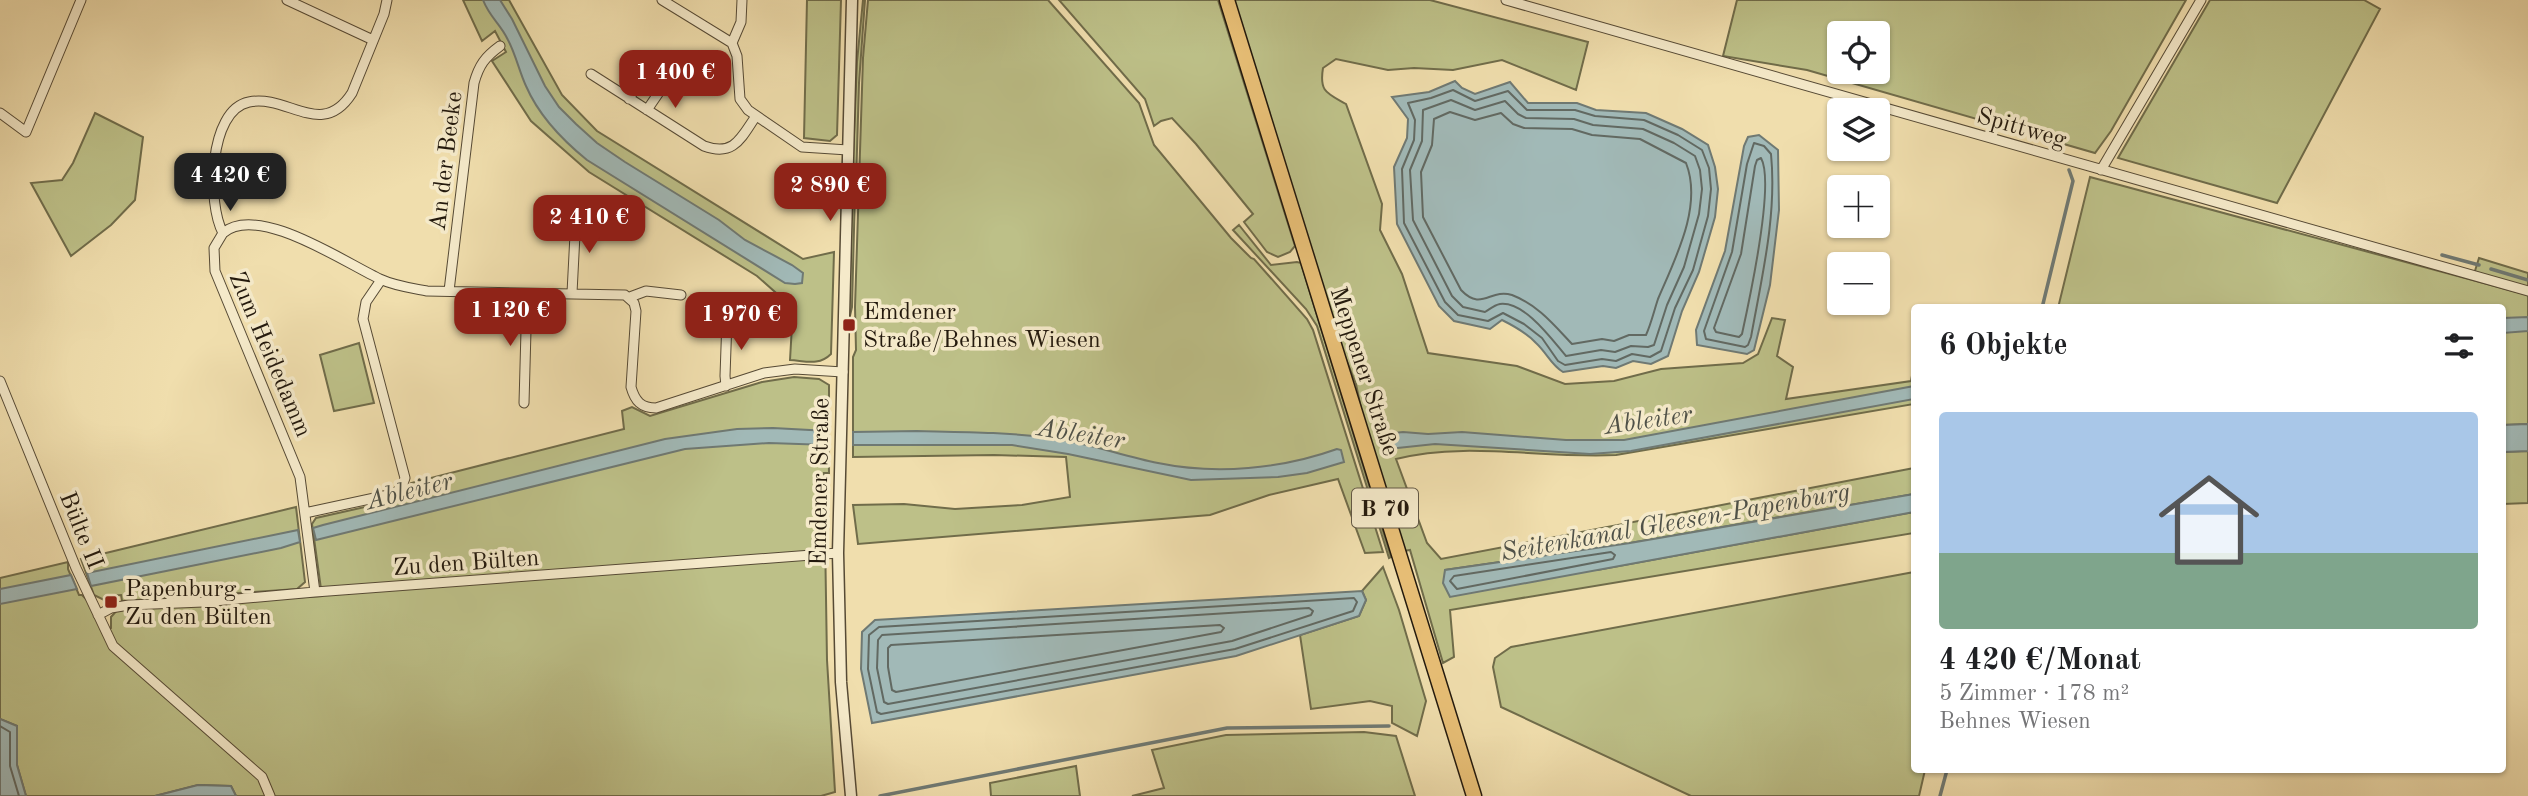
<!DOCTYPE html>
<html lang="de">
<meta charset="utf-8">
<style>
:root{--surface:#fff;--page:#f6f6f6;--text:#202124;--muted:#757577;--line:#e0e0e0;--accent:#8f2418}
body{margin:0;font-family:"Old Standard TT",serif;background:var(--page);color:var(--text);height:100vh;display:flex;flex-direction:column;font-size:26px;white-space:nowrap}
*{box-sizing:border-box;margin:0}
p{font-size:23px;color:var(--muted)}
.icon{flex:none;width:38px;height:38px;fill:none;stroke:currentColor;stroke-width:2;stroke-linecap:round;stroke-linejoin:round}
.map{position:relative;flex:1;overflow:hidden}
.side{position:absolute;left:1911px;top:304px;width:595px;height:469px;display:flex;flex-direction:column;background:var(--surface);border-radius:7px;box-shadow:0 2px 5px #0004}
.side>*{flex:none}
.tools{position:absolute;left:1827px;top:21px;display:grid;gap:14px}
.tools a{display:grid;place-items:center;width:63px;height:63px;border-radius:7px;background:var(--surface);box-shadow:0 2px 5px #0004;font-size:35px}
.price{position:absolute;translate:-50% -60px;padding:0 16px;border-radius:14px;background:var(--accent);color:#fff;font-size:23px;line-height:46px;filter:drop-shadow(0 2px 4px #0008)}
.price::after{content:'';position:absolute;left:50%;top:42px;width:21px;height:16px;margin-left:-10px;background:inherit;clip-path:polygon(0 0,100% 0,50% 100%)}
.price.current{background:#222;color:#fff}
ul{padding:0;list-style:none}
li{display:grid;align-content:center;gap:14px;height:371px;padding:0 28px}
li+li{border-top:2px solid var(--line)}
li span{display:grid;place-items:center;height:217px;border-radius:7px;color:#555}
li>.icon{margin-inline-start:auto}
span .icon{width:126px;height:126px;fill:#fffc;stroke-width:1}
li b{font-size:30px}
h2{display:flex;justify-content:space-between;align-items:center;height:84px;padding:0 28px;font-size:30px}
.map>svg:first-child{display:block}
.green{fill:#bdc088;stroke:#706c4a;stroke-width:2;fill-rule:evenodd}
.water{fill:#a1b9b7;stroke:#6f7973;stroke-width:2}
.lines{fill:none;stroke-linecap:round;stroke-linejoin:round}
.shore{stroke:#626962;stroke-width:2}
.stream{stroke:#6f7973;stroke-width:3.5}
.minor-casing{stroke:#564a35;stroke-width:11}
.tertiary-casing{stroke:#564a35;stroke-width:13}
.primary-casing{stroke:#23190d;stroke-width:17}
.minor{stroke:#f5eaca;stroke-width:9}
.tertiary{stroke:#f5eaca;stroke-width:10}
.primary{stroke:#e8bf76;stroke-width:14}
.poi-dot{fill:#8f2418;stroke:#f5eaca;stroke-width:2.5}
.labels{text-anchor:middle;stroke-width:7;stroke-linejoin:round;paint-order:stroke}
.shield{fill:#f5eaca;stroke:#625846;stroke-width:2}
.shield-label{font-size:23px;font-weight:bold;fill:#23190d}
.street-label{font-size:24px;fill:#23190d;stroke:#f5eaca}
.poi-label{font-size:24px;fill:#23190d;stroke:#f5eaca;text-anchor:start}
.water-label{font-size:26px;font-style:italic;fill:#4f5148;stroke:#f5eaca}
</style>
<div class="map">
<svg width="2528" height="796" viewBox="0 0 2528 796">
<rect width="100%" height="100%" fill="#f0dead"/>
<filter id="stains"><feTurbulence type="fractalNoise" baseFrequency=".00286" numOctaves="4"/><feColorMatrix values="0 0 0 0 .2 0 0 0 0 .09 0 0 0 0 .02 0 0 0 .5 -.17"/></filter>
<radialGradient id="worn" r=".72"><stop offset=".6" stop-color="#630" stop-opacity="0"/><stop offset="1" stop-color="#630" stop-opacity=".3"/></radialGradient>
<path class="green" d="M463,0H509L562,95L597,131L803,259L834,252L831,354C819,366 806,361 790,360L793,308L757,276L589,172L531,121L492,61L506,52L495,31L482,41Z
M807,0H841L837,135L830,141L804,138Z
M863,0H865L859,83L856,183H852L857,62Z
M868,0H1048L1139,103L1154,145L1231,238L1251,258L1254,259L1307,319L1313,330L1383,552L1365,553L1338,479L1269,495L1210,515L858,544L853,505L904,504L955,509L1022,505L1070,497L1066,457L994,455L853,457V357L856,350L855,307L863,58Z
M1059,0H1218L1295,246L1290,252L1278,257L1267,252L1244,222L1253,214L1196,144L1172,118L1161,121L1154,126L1145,99Z
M1234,0H1430L1588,42L1576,90L1502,60L1453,70L1414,68L1388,70L1336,59L1323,68C1319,92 1327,93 1346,104L1382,204L1380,230L1402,274L1428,353L1517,366L1565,384L1614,381L1661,369L1743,363L1758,354L1772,318L1785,320L1777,356L1793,367L1786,399L1911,381L1914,365V404L1616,455C1543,459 1467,441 1396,459L1427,543L1441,559L1914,468V494L1630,543L1445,570H1597L1914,512V533L1450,610L1454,657L1443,663L1410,550L1404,551L1363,418L1356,384L1340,344Z
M1737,0H2186L2111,131L2095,153L1807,70L1723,56ZM1839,33H1878V72H1839Z
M2210,0H2364L2380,9L2277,203L2118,158Z
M95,113L143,137L135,200L111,225L71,256L31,183L62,180L73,163Z
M2090,177L2528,295V424L2503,425L2502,308H2058Z
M852,191H855L852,307L849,320Z
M1239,225L1271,265L1297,262L1301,263L1391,557L1389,558L1317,326L1306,309L1233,230Z
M2479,258L2528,273V288L2474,274Z
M359,343L374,403L334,411L320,355Z
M794,377L819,379L829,385V403H825L824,411L828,412L829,473H824L827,660L835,792L821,796H236L231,786L198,785L155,796H26L17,765V726L0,719V578L68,562V569L79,595H82L88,601L103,631L111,628V617L119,608L322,596L312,524L316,518L396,500L406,493L411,483L624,429L622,411L632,407L650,416L762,382Z
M2528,451V503L2503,504V452Z
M296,507L305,582L297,589L122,601L121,595L108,596V602L94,595L81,559Z
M1383,567L1399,610L1426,701L1417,736L1392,723V706L1370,701L1311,709L1300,635L1359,616L1366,600L1362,591Z
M1914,572V770H1925L1919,796H1691L1501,707L1493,667L1495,658L1511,647Z
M1364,732L1396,736L1415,796H1132L1164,788L1152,750L1226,735Z
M1076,766L1080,796H991L990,783Z"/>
<path class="water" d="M483,0H500L512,19L545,86L559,107L576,124L597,143L625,162L719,220L745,240L792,265L803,273L802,283L795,284L785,283L587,160C561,139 539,116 526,86C519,71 516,55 508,40C500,23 490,18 483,0Z
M1455,81L1462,88L1475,94L1510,82L1528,103H1577L1596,110L1646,113L1682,129L1708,145L1715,167L1718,189L1715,217L1699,272L1682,311L1668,356L1651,364L1633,361L1616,368L1603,366L1563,372C1551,365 1547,353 1536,343C1527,333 1514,326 1502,320L1490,329L1454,321L1439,306L1397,224L1394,167L1407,138L1408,119L1392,97L1429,92Z
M1759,135L1778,150L1779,210L1770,285L1754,350L1747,354L1697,345L1696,330L1725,251L1744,146L1748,137Z
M2528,317V331L2503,333V318Z
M1914,386V399L1631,451L1590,454L1435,444L1388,449H1385L1382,437L1385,434L1403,432L1428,434L1462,432L1566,440H1624Z
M2528,424V451L2503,452V425Z
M773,428L828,431V445L769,443L685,449L316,540L313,528L323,525L665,439L737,429Z
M917,431C961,432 1006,432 1050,438C1086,442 1122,456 1158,463C1216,475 1281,469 1337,449L1341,450L1344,462L1307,473L1278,477L1191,480L1068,454L1012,445H853V432Z
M1914,494V512L1450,597L1443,583L1445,570L1630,543Z
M298,530L300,542L281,548L91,586L87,573Z
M71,575L77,589L0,604V589Z
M1362,591L1366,600L1359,616L1236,656L872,723L861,669L862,632L875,620Z
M0,719L17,726V765L26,796H0Z
M198,785L231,786L236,796H155Z"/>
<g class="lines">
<path class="shore" d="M1453,90L1475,101L1508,91L1527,110H1575L1595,116L1644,120L1678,135L1702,150L1709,168L1711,189L1708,216L1693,270L1675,308L1661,351L1650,357L1632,354L1616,361L1602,359L1565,365L1558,361L1542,338L1524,324L1503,313L1488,321L1458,315L1445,302L1404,223L1402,169L1414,140L1415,120L1408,103L1431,98Z
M1451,100L1475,110L1505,101L1518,114L1526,118L1574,119L1593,125L1643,129L1674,143L1695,156L1700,170L1702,189L1699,214L1684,267L1667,305L1654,345L1648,347L1631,346L1615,352L1601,350L1566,356C1553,341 1525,301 1500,304C1494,305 1490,309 1485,312L1463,307L1452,296L1413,220L1410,170L1422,141L1423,110Z
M1450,112L1475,120L1501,113L1513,124L1524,128L1572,129L1592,135L1640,139L1686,163C1703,206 1675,259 1658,299C1654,311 1651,324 1646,335H1629L1614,341L1602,339L1572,344C1554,325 1538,305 1512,295C1490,288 1482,312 1461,290L1423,217L1421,172L1432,145L1434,119Z
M1754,143L1764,146L1771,154C1777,215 1762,276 1751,337L1748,345L1745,347L1706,339L1704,331L1732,252L1747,164Z
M1761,158C1775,183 1749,302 1742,334L1739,337L1716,332L1714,328L1741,254L1755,166L1757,160Z
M1611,552L1615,555L1613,559L1457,589L1450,581L1454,576Z
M1354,598L1357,602L1353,611L1235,649L881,714L877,712L868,669L869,635L879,627Z
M1309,608L1313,611L1311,615L1232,641L888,704L884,702L877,668L878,640L882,635Z
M1220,625L1224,628L1221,632L896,692L892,690L888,667V648L891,645Z
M0,726L10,732V766L19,796"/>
<path class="stream" d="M2442,255L2479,265
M2491,269L2528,280
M2042,308L2073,181L2069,170
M880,796L1227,728L1389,726
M1940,796L1947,770"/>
<g class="minor-casing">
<path id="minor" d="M287,0L373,40
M662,0L732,43L737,56L740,99L748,110L802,147L848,150
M1506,0L2528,291
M732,43L741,22L742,0
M591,74L704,146C734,157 741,138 756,116
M629,99L643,75L662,88L647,110
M0,113L26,132L81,0
M2101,170L2201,0
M223,233C258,203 345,263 380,279C395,286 411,288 427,291L625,295L634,303L636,311L631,387C635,401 641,408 656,408L764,373L795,369L843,372
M449,291L474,83C479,65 485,57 500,46
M572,293L576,215
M630,297L646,291L681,295
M0,381L76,568L113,646L262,777L270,796
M726,386L725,376L727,319
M524,403L527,294
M305,513L393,494C400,490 403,486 405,478L363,319L366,302L381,280
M315,592L300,477L215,271L214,248L223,233C207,204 208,110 249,102C288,94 322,140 352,93L384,14L387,0
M98,615L111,608L129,605L203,602L315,592L838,553"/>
</g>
<g class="tertiary-casing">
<path id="tertiary" d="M851,796L841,682L838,553L852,0"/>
</g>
<g class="primary-casing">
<path id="primary" d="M1227,0L1474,796"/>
</g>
<use href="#minor" class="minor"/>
<use href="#tertiary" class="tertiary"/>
<use href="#primary" class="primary"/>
</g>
<g class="poi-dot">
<rect x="842" y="318" width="14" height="14" rx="3.5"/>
<rect x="104" y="595" width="14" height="14" rx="3.5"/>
</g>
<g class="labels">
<rect class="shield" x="1352" y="488.5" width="66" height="39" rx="5"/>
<g class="shield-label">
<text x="1385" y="516">B 70</text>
</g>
<g class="street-label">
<text transform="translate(2022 127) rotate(16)" y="8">Spittweg</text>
<text transform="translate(445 161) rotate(-83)" y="8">An der Beeke</text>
<text transform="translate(271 354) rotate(67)" y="8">Zum Heidedamm</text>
<text transform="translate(1365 371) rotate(72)" y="8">Meppener Straße</text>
<text transform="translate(819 482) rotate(-89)" y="8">Emdener Straße</text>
<text transform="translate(82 530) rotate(68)" y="8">Bülte II</text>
<text transform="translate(466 562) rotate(-4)" y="8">Zu den Bülten</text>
</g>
<g class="poi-label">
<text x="863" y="319">Emdener<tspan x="863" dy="28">Straße/Behnes Wiesen</tspan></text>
<text x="125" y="596">Papenburg -<tspan x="125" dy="28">Zu den Bülten</tspan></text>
</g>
<g class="water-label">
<text transform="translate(1648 419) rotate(-8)" y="9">Ableiter</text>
<text transform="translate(1081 433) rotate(9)" y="9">Ableiter</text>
<text transform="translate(409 490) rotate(-14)" y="9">Ableiter</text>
<text transform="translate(1675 521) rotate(-10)" y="9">Seitenkanal Gleesen-Papenburg</text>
</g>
</g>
<rect width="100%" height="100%" filter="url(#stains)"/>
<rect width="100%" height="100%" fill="url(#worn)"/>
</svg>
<div class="tools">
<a><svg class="icon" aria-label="locate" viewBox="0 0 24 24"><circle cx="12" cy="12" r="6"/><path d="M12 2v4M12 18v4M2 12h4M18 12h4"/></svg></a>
<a><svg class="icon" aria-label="layers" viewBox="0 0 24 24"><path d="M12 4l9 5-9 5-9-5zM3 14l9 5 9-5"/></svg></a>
<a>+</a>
<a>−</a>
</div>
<b class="price" style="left:675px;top:110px">1 400 €</b>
<b class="price current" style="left:230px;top:213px">4 420 €</b>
<b class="price" style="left:830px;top:223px">2 890 €</b>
<b class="price" style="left:589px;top:255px">2 410 €</b>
<b class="price" style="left:510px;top:348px">1 120 €</b>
<b class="price" style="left:741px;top:352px">1 970 €</b>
<section class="side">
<h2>6 Objekte<svg class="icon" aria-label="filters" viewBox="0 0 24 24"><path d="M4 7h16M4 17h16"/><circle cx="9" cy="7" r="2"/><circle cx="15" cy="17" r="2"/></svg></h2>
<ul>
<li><span style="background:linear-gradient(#a9c7e8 65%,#7fa58c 0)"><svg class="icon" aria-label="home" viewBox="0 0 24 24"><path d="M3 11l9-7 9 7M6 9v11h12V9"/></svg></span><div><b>4 420 €/Monat</b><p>5 Zimmer · 178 m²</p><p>Behnes Wiesen</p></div></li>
</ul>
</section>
</div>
